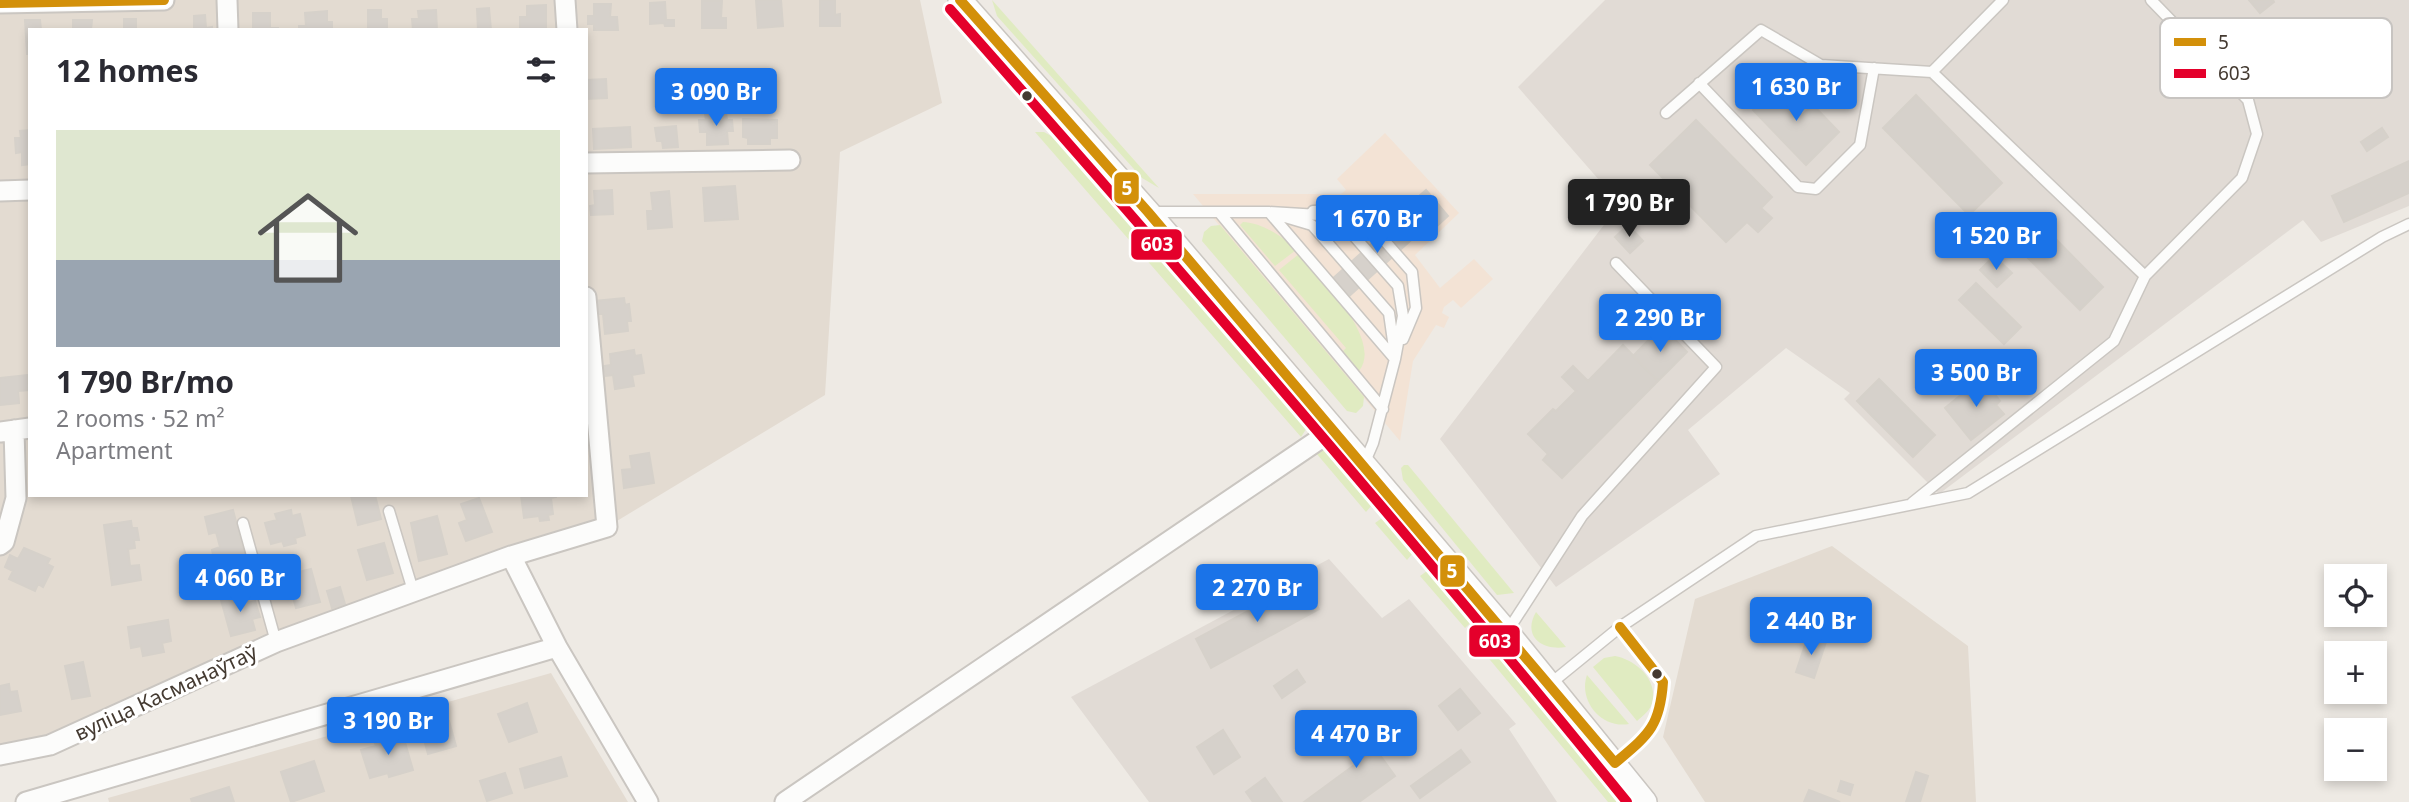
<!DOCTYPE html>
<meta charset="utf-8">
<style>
:root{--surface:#fff;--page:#f7f7f7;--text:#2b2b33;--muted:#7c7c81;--accent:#1a73e8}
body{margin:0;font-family:"Noto Sans",sans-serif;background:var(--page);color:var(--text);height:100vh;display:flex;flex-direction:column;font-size:26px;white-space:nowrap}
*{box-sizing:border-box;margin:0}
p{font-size:23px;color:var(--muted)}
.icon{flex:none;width:38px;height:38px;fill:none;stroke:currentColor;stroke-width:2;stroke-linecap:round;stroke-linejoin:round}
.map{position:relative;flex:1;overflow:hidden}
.drawer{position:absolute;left:28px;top:28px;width:560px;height:469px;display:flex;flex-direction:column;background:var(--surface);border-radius:0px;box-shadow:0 4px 10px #0003}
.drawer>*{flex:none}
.buttons{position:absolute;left:2324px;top:564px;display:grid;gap:14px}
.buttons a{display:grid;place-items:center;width:63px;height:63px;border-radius:0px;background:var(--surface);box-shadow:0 4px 10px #0003;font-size:35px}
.price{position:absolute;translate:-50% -60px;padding:0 16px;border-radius:7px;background:var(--accent);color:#fff;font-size:23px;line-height:46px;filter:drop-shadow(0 2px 4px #0008)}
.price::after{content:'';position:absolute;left:50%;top:42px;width:21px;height:16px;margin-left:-10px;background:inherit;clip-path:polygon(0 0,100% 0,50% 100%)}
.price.active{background:#222;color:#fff}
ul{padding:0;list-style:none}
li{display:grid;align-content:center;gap:14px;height:371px;padding:0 28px}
li span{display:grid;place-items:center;height:217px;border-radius:0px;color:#555}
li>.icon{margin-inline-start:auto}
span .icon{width:126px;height:126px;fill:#fffc;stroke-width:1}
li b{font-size:30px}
h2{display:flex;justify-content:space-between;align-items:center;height:84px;padding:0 28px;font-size:30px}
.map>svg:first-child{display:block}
.residential{fill:#e3dbd1;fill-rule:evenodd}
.commercial{fill:#f3e3d5}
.industrial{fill:#e1dbd5}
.green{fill:#e0ebc1}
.building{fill:#d6d1cb;stroke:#d6d1ca;stroke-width:2}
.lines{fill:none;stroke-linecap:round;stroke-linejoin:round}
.service-casing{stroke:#cac6c1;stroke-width:13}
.minor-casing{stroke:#cac6c1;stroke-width:23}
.tertiary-casing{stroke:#cac6c1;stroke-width:26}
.service{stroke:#fcfcfb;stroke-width:10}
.minor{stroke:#fcfcfb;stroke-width:19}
.tertiary{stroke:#fcfcfb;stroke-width:23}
.bus-1-casing{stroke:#fff;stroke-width:16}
.bus-2-casing{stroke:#fff;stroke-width:16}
.bus-1{stroke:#d3900a;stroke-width:10}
.bus-2{stroke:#e4002b;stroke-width:10}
.bus-dot{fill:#443a31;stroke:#fff;stroke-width:2.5}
.labels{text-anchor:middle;stroke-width:6;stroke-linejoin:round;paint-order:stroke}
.street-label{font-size:21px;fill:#443a31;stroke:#fff}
.key{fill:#fff;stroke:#c7c4c1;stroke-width:2}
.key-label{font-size:19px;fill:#443a31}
.line-badge{stroke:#fff;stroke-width:2.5}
.badge-label{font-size:19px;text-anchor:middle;font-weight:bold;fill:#fff}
</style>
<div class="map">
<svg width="2409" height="802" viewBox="0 0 2409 802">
<rect width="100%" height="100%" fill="#eeeae4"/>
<path class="residential" d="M0,0H920L942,103L840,152L825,395L607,527L0,755ZM30,30H586V495H30Z
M1832,546L1968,646L1976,802H1705L1663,737L1695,599Z
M551,673L628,802H109L108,798Z"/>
<path class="commercial" d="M1385,133L1459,213L1415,255L1440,288L1474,259L1493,279L1461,308L1453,300L1444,307L1442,313L1449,317L1444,328L1436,325L1413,361L1400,441L1193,194H1341L1346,190L1337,179Z"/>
<path class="industrial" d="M1605,0H2409V206L2321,242L2303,220L1939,494L1844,399L1850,393L1786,348L1688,430L1720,474L1556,587L1440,439L1620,204L1518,87Z
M1329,559L1382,618L1409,599L1516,724L1509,729L1557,802H1149L1071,697Z"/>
<path class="green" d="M992,0L1159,188L1142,178L997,16Z
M1035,132H1044L1068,145L1310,423L1301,437Z
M1243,222C1262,223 1283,236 1296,250L1275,266L1240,225Z
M1220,225L1364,397L1363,406L1356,413L1347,411L1202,241L1204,232L1211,226Z
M1299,254C1319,277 1384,339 1359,371L1343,351L1346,348L1279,270Z
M1323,448H1331L1373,497L1372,505L1366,512L1316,453Z
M1404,465H1408L1514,593L1497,595L1403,480L1401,468Z
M1382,518H1390L1415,546L1413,553L1407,560L1375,523Z
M1427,571H1436L1473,615L1471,622L1465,628L1420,576Z
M1536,612L1566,647C1542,651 1522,636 1536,612Z
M1482,637H1490L1619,794L1616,802H1608L1476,643Z
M1615,656C1636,660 1659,680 1652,704C1649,711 1643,716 1637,721L1593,667L1604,658Z
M1587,675L1629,724C1601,729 1578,700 1587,675Z"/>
<path class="building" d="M756,0H781L783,26L758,28Z
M820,0H835V15L840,14V26H820Z
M2249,0H2273L2274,2L2260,13Z
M702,1H722L721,18H726V28H702Z
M665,2L666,20H674V26H665L664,23L650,24V3Z
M594,4H611L610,17H617L618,30H594V24H588V16H594Z
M546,5V30H520V17H527V6Z
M489,8L491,30H478L477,9Z
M368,10H381V19H387V30H368Z
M436,10L437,30H413L412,19H419L418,11Z
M327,11V22H332V29L299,30V26H306L305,13Z
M253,13H270V28H278V30H253Z
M205,15L206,28L212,27V30H194V16Z
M124,19H136V30H124Z
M25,20H40L41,30H30V54H27Z
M73,20H92L91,30H73Z
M1786,78L1796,88L1786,98L1802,115L1813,105L1839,132L1806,165L1753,110Z
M606,79L607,98L586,99V80Z
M1916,95L2002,183L1969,215L1883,128Z
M726,113L727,120H732L733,131H727L728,144L707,145V132H700L699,120H706L705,114Z
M743,119L777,120V138H770V144H748V138L743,137Z
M1696,120L1772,197L1761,208L1772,218L1758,232L1747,222L1726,242L1650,165Z
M676,126L678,147L663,148L662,141H657L655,128Z
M630,127L631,147L594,149L593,129Z
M2382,128L2388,137L2367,151L2361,142Z
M30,130V164L22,165V152L16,153L15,138H21L20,131Z
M2409,161V193L2344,222L2332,196Z
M735,186L738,219L705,221L703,188Z
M612,190L613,214L591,215L590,206L595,205L594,191Z
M1426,190L1448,216L1425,237L1402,211Z
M669,191L672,227L648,229L647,211H653L651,193Z
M1405,214L1420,224V232L1347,298L1331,280Z
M2038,221L2103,287L2080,310L2015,245Z
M1628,225L1643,241L1630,253L1615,237Z
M1994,256L2012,273L1997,287L1980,270Z
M1976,283L2021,327L2004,344L1959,300Z
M624,298L625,305L629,304L631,321H627L628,331L605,334L603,314H596L595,301Z
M1662,326L1687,352L1658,381L1633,356Z
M1623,345L1658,381L1562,478L1543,460L1548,454L1528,434L1553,409L1556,411L1576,391L1562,377L1573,366L1588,381Z
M634,350L635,356L641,355L644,373L632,375L634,386L615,389L613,375L606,376L604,366L611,365L610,354Z
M27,375L29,390L18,391L19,403L0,405V378Z
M1982,378L2000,401L1996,405L2004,414L1971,440L1945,408Z
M1879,379L1935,435L1913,457L1857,401Z
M649,453L654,483L624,488L622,470L632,469L630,456Z
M375,495L381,519L358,525L351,496Z
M521,495H556V497L551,498L553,514L548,515L549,520L540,521L539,516L524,518Z
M479,498L492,532L466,541L459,523L467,520L461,504Z
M233,510L245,556L215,564L212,550L220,547L216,532L209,534L205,517Z
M291,510L292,516L300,514L305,535L295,538L296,543L284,546L282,541L271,544L265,523L277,520L275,514Z
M437,516L447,554L419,561L411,523Z
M131,521L132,528H137L139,540H134L135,548L128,549L130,566L139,565L141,580L112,585L104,525Z
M384,543L393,573L367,580L358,550Z
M24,548L50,559L47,564L53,567L43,587L38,584L35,591L9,579L13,571L5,567L10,555L18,559Z
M311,569L320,602L296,608L292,594L287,596L285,587L290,586L287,575Z
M1304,581L1319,609L1211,668L1196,639Z
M340,587L345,604L332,608L327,591Z
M245,593L248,603L255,601L260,617L252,619L255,630L231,636L221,600Z
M1781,608L1793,612L1785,633L1773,628Z
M168,620L171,641L162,643L164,652L143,656L141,646L131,648L128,627Z
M1808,636L1826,642L1814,678L1796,672Z
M83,662L90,696L72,699L65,666Z
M1297,670L1305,682L1282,698L1274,686Z
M9,684L10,692L17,691L21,711L0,715V686Z
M1460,689L1480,713L1458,730L1439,706Z
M527,703L537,732L509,742L498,714Z
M1354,719L1395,776L1359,802H1304L1357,763L1335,733Z
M449,721L456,746L428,754L421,729Z
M1223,730L1240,757L1214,774L1197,747Z
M402,732L413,770L389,777L388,773L370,778L361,750L376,746L374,741Z
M1461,750L1470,762L1420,798L1411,786Z
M561,757L567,776L525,788L520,769Z
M314,761L324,791L291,802L281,772Z
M1916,772L1928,776L1920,802H1906Z
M505,773L512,793L487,801L480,781Z
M1265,778L1282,802H1253L1246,792Z
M1841,781L1853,785L1850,795L1838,791Z
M229,787L234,802H192L191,799Z
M1809,790L1840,802H1804Z"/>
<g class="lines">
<g class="service-casing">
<path id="service" d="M1932,72L2003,0
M1699,83L1798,187L1816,189L1860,145L1874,68
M1666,113L1761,30L1821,65L1932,72L2145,276L2114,341L1912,503
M1313,211L1331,210L1362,215L1412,272L1416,308L1403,339
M1150,212H1269L1319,215L1346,227L1398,286L1403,316L1395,359L1373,443L1364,464
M1219,212L1383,409
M1269,212L1395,359
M1285,217L1312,225L1389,313L1394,348
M2145,276L2242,178L2257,134L2248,100L2151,0
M389,511L411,584
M243,523L276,642
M1507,632L1582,516L1716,367L1616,263
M1550,684L1620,627L1756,536L1968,493L2382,237L2409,224
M1615,763C1649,733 1661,730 1663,682L1620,627"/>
</g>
<g class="minor-casing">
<path id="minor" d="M227,0L228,30
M565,0L567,30
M0,3L164,0
M586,163L790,160
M0,191L30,190
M0,432L30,428
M0,545L4,542L16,498L14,430
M511,556L557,647L648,802
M0,755L50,745L276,642L511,556L607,527L586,297
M26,802L557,647
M785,802L1333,430"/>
</g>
<g class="tertiary-casing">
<path id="tertiary" d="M960,0L1148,212L1507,632L1645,802"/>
</g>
<use href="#service" class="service"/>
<use href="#minor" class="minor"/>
<use href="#tertiary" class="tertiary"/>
<g class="bus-1-casing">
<path id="bus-1" d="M960,0L1148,212L1615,763
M0,3L164,0
M1615,763C1648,735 1660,727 1663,682L1620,627"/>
</g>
<g class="bus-2-casing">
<path id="bus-2" d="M950,9C1180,269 1408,532 1627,802"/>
</g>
<use href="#bus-1" class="bus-1"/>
<use href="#bus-2" class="bus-2"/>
</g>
<g class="bus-dot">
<circle cx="1027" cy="96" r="6"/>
<circle cx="1657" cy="674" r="6"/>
</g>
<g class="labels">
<g class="street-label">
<text transform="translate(166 693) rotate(-25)" y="7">вуліца Касманаўтаў</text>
</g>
</g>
<rect x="2160" y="18" width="232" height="80" rx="10" class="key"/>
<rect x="2174" y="38" width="32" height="8" fill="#d3900a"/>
<rect x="2174" y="69" width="32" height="9" fill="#e4002b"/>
<g class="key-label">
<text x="2218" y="49">5</text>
<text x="2218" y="80">603</text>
</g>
<g class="line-badge">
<rect x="1113" y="171" width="27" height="34" rx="7" fill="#d3900a"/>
<rect x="1130" y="228" width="53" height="33" rx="7" fill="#e4002b"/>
<rect x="1439" y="554" width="27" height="34" rx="7" fill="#d3900a"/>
<rect x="1468" y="624" width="53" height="34" rx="7" fill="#e4002b"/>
</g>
<g class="badge-label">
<text x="1127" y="195">5</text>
<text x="1157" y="251">603</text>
<text x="1452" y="578">5</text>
<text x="1495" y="648">603</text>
</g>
</svg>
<div class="buttons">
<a><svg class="icon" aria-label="locate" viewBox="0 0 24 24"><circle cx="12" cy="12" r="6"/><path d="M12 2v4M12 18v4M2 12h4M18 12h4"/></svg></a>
<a>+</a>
<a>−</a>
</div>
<b class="price" style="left:1796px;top:123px">1 630 Br</b>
<b class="price" style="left:716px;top:128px">3 090 Br</b>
<b class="price active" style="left:1629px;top:239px">1 790 Br</b>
<b class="price" style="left:1377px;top:255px">1 670 Br</b>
<b class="price" style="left:1996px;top:272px">1 520 Br</b>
<b class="price" style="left:1660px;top:354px">2 290 Br</b>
<b class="price" style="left:1976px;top:409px">3 500 Br</b>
<b class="price" style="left:240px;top:614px">4 060 Br</b>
<b class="price" style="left:1257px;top:624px">2 270 Br</b>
<b class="price" style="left:1811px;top:657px">2 440 Br</b>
<b class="price" style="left:388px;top:757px">3 190 Br</b>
<b class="price" style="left:1356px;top:770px">4 470 Br</b>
<section class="drawer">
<h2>12 homes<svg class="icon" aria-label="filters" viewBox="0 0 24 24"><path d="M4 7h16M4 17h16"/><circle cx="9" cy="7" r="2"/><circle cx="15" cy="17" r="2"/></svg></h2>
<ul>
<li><span style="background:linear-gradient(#dfe7d0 60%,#9aa5b1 0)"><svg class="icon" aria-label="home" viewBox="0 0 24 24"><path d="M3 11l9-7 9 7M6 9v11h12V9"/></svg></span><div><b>1 790 Br/mo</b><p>2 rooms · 52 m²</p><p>Apartment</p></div></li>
</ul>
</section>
</div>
